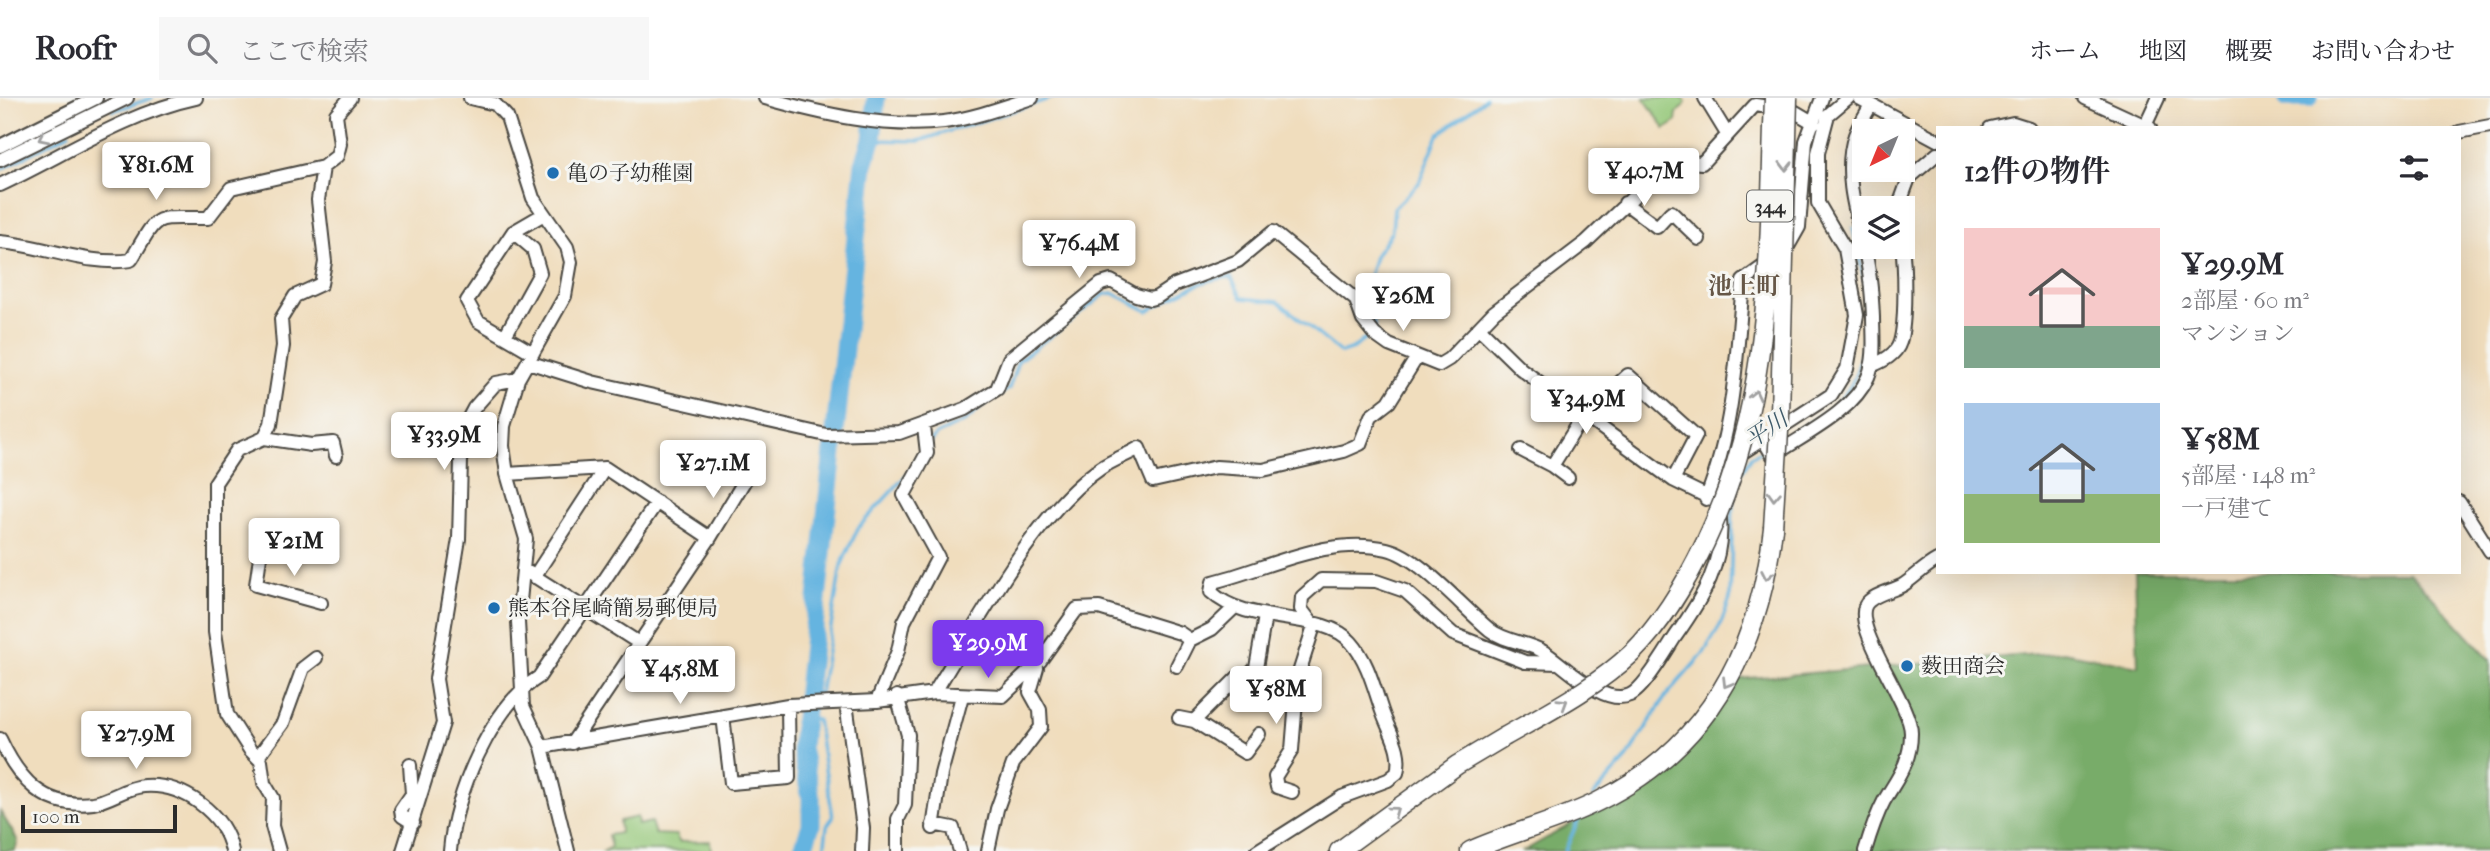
<!DOCTYPE html>
<html lang="ja">
<meta charset="utf-8">
<style>
:root{--surface:#fff;--page:#f7f7f7;--text:#2b2b33;--muted:#7c7c81;--line:#e1e1e2;--accent:#7c3aed}
body{margin:0;font-family:"IM FELL French Canon","Noto Serif JP",serif;background:var(--page);color:var(--text);height:100vh;display:flex;flex-direction:column;font-size:26px;white-space:nowrap}
*{box-sizing:border-box;margin:0}
p{font-size:23px;color:var(--muted)}
.icon{flex:none;width:38px;height:38px;fill:none;stroke:currentColor;stroke-width:2;stroke-linecap:round;stroke-linejoin:round}
.map{position:relative;flex:1;overflow:hidden}
.details{position:absolute;left:1936px;top:28px;width:525px;height:448px;display:flex;flex-direction:column;background:var(--surface);border-radius:0px;box-shadow:0 7px 28px #0002}
.details>*{flex:none}
.needle{width:46px;rotate:223deg}
.buttons{position:absolute;left:1852px;top:21px;display:grid;gap:14px}
.buttons a{display:grid;place-items:center;width:63px;height:63px;border-radius:0px;background:var(--surface);box-shadow:0 7px 28px #0002;font-size:35px}
.scale{position:absolute;left:21px;bottom:18px;width:156px;box-sizing:border-box;padding-left:7px;border:4px solid #2b2b2b;border-top:0;font-size:19px;line-height:24px;white-space:nowrap;color:#2b2b2b;-webkit-text-stroke:5px #f6f6f2;paint-order:stroke}
.price{position:absolute;translate:-50% -60px;padding:0 16px;border-radius:7px;background:#fff;color:#222;font-size:23px;line-height:46px;filter:drop-shadow(0 2px 4px #0008)}
.price::after{content:'';position:absolute;left:50%;top:42px;width:21px;height:16px;margin-left:-10px;background:inherit;clip-path:polygon(0 0,100% 0,50% 100%)}
.price.current{background:var(--accent);color:#fff}
ul{padding:0;list-style:none}
li{display:flex;align-items:center;gap:21px;height:175px;padding:0 28px}
li span{display:grid;place-items:center;flex:none;width:196px;height:140px;border-radius:0px;color:#555}
li>.icon{margin-inline-start:auto}
span .icon{width:84px;height:84px;fill:#fffc;stroke-width:1}
li b{font-size:30px}
h2{display:flex;justify-content:space-between;align-items:center;height:84px;padding:0 28px;font-size:30px}
header{display:flex;align-items:center;gap:42px;box-sizing:border-box;height:98px;padding:0 35px;background:var(--surface);border-bottom:2px solid var(--line)}
header strong{font-size:33px}
nav{display:flex;gap:38px;margin-inline-start:auto;font-size:24px}
.search{width:490px;height:63px;background:var(--page);display:flex;align-items:center;gap:18px;box-sizing:border-box;padding:0 24px;border-radius:0px;color:var(--muted);font-size:26px}
.map>svg:first-child{display:block}
.green{fill:#95c879;stroke:#607a52;stroke-width:2}
.forest{fill:#78ac69;stroke:#526c4a;stroke-width:2}
.lines{fill:none;stroke-linecap:round;stroke-linejoin:round}
.stream{stroke:#65b4e0;stroke-width:3.5}
.river{stroke:#65b4e0;stroke-width:19}
.minor-casing{stroke:#494641;stroke-width:16}
.highway-casing{stroke:#494641;stroke-width:21}
.minor{stroke:#fff;stroke-width:12}
.highway{stroke:#fff;stroke-width:18}
.highway-bridge-casing{stroke:#494641;stroke-width:21;stroke-linecap:butt}
.highway-bridge{stroke:#fff;stroke-width:18}
.oneway{stroke:#a0a0a0}
.poi-dot{fill:#1f6fb2;stroke:#f6f6f2;stroke-width:2.5}
.labels{text-anchor:middle;stroke-width:6;stroke-linejoin:round;paint-order:stroke}
.shield{fill:#f6f6f2;stroke:#686867;stroke-width:2}
.shield-label{font-size:19px;font-weight:bold;fill:#2b2b2b}
.poi-label{font-size:21px;fill:#2b2b2b;stroke:#f6f6f2;text-anchor:start}
.water-label{font-size:23px;font-style:italic;fill:#3f5b6a;stroke:#f6f6f2}
.quarter-label{font-size:24px;font-weight:bold;fill:#665747;stroke:#f6f6f2}
</style>
<header>
<strong>Roofr</strong>
<div class="search"><svg class="icon" aria-label="search" viewBox="0 0 24 24"><circle cx="10" cy="10" r="6"/><path d="M15 15l6 6"/></svg>ここで検索</div>
<nav><a>ホーム</a><a>地図</a><a>概要</a><a>お問い合わせ</a></nav>
</header>
<div class="map">
<svg width="2490" height="753" viewBox="0 0 2490 753">
<rect width="100%" height="100%" fill="#f6f6f2"/>
<filter id="ink" filterUnits="userSpaceOnUse"><feTurbulence type="fractalNoise" baseFrequency=".0143" numOctaves="2"/><feDisplacementMap in="SourceGraphic" scale="14" xChannelSelector="R" yChannelSelector="G"/><feConvolveMatrix kernelMatrix="1 2 1 2 8 2 1 2 1" color-interpolation-filters="sRGB"/></filter>
<filter id="wash" filterUnits="userSpaceOnUse"><feTurbulence type="fractalNoise" baseFrequency=".00686" numOctaves="4" result="noise"/><feDisplacementMap in="SourceGraphic" scale="28" xChannelSelector="R" yChannelSelector="G"/><feGaussianBlur stdDeviation="1.57" result="paint"/><feColorMatrix in="noise" values="0 0 0 0 0 0 0 0 0 0 0 0 0 0 0 0 0 1.4 0 .05"/><feComposite in="paint" operator="in"/></filter>
<g filter="url(#wash)">
<rect width="100%" height="100%" fill="#f0ddbd"/>
<path class="green" d="M1644,0H1683L1686,5L1677,15L1676,24L1665,31Z
M637,719L638,727L651,724L655,736L676,737L679,744L710,743L711,753H604L611,749L608,737L620,735L619,723Z"/>
<path class="forest" d="M2135,474H2409L2490,562V753H1524L1663,673L1737,581L2063,554L2138,568Z
M0,713L18,743L15,753H0Z"/>
<g class="lines">
<path class="stream" d="M113,13L152,0
M872,42L919,43L1052,0
M0,72L69,35
M1853,130L1864,181
M1375,230L1366,189L1375,158L1392,133L1394,110L1419,85L1438,37L1486,0
M997,298L1009,291L1018,263L1105,196L1113,195L1148,213C1173,198 1202,180 1231,179L1242,200L1279,204L1341,255L1353,251L1370,236
M1784,340C1858,297 1859,289 1867,206
M928,346L936,337L966,323L987,304
M1741,374L1752,358L1765,351
M808,594L820,595L841,468L858,430L911,372
M805,617L817,622L833,719L827,728L824,753
M1593,698L1625,663L1666,598L1703,556L1720,528L1730,501L1733,398
M1565,753L1579,720"/>
<path class="river" d="M2287,0H2309
M802,753L811,727V700L801,649L864,66L872,42L876,0"/>
</g>
</g>
<g filter="url(#ink)">
<g class="lines">
<g class="minor-casing">
<path id="minor" d="M470,0L495,6L507,19L533,100L567,149L571,164L565,198L518,281L504,328L503,348L507,376L526,441L518,524L523,608L542,649L568,753
M765,0C822,16 885,31 944,24C974,20 1004,9 1032,0
M1705,0L1727,36
M1859,0L1937,42
M2085,0L2150,30
M1990,30L2013,25L2029,30
M2144,30L2158,0
M2459,34L2490,28
M0,48L96,0
M0,62L127,0
M0,87C64,57 126,15 196,0
M1625,105L1657,129L1671,114L1699,141
M1898,110L1909,80L1937,56
M0,144C41,147 92,169 131,162C161,112 150,121 208,120L231,90L323,69L337,58L340,46L336,16L350,0
M1864,147C1855,113 1843,72 1855,37C1859,26 1866,16 1871,7
M1479,230L1521,271L1673,382L1712,401
M505,238L540,175L533,151L513,134
M533,255L478,223L467,203L513,134L544,116
M528,264L592,284L826,337L899,335L965,311L997,291L1009,261L1101,186L1111,183L1136,197L1150,201L1157,199L1175,187L1238,163L1273,134L1356,202L1363,222L1375,237L1389,247L1439,267L1449,261L1494,214L1586,144L1668,66L1674,63L1702,65L1755,7L1792,12L1814,25
M1871,268C1883,263 1896,257 1900,244C1906,224 1905,170 1902,148
M264,340L311,347L333,345L336,358
M1763,341L1773,358C1803,337 1853,314 1868,279C1876,260 1873,238 1873,219C1872,195 1870,172 1864,149
M1521,352L1552,368
M1737,358L1831,297L1847,271L1857,217L1845,151L1818,105V55L1828,17L1848,0
M507,376L605,370L710,440
M1568,380L1552,368L1584,317L1628,277L1696,338L1673,382
M1706,401C1734,331 1737,256 1743,183L1786,152L1799,129L1806,43L1822,0
M2459,404L2490,453
M260,459L256,487L321,505
M523,471L639,545
M534,479L605,370
M1177,568L1190,542
M934,595C976,528 1035,414 1101,370C1113,362 1127,357 1139,350L1153,383L1216,369L1263,372L1344,353L1360,346L1371,318L1389,304L1417,259
M897,598L908,637L905,707L898,721V753
M877,603L898,553L904,524L938,459L904,397L927,355L924,329
M846,605L863,730L862,753
M723,618L731,685L789,680L788,607
M1179,620L1194,623L1245,655L1259,636
M1194,623L1237,580L1250,576L1256,570L1265,518
M0,641C19,682 44,711 93,705C111,702 126,689 144,688C183,685 224,715 232,753
M572,645L710,440L745,382
M542,649L788,607L877,603L934,595L1003,598L1040,563L1077,511L1099,510L1180,535L1190,542L1212,531L1235,509
M258,659L283,625L303,570L316,560
M410,667L412,696L401,712L402,718L413,725
M1292,694L1277,689L1275,679L1292,652L1298,578L1314,528L1301,511L1302,499L1321,482L1376,483L1405,493L1453,536L1525,564L1559,565
M933,726L953,730L960,753
M933,730L941,676L962,598
M279,753L272,728L273,700L264,685L261,663L250,652L227,616L215,534V385L237,352L264,340L271,326L283,248L281,221L295,198L321,186L325,164L318,102L323,69
M403,753L443,625L436,581L459,441L461,362L466,325L474,310L496,285L518,281
M450,753C454,698 491,609 539,579L657,404
M988,753L997,711L1013,666L1041,629L1040,612L1030,594L1037,570
M1257,753L1342,699L1388,682L1397,675C1403,652 1389,634 1382,613C1374,590 1368,563 1351,544C1323,512 1248,529 1211,494L1213,484C1269,470 1329,437 1387,451C1419,458 1463,510 1490,532C1505,544 1528,544 1544,554C1565,567 1603,609 1630,597C1644,591 1666,553 1675,539C1702,501 1727,462 1719,413
M1865,753C1870,736 1876,718 1884,703C1898,679 1911,664 1911,635C1911,604 1845,522 1869,503C1878,495 1892,493 1903,487C1915,479 1924,469 1937,462"/>
</g>
<g class="highway-casing">
<path id="highway" d="M1339,753L1457,667L1504,639
M1470,753C1512,734 1558,724 1599,703C1710,648 1760,549 1773,430"/>
</g>
<use href="#minor" class="minor"/>
<use href="#highway" class="highway"/>
<g class="highway-bridge-casing">
<path id="highway-bridge" d="M1773,430L1780,317L1788,0
M1504,639C1548,614 1595,590 1632,555C1664,523 1686,485 1705,445C1774,300 1768,157 1774,0"/>
</g>
<use href="#highway-bridge" class="highway-bridge"/>
</g>
<defs><path id="oneway-chevron" d="M-2-3.5L2.5 0L-2 3.5" fill="none" stroke-width="1.6" stroke-linecap="round" stroke-linejoin="round" transform="scale(1.75)"/></defs>
<g class="oneway">
<use href="#oneway-chevron" transform="translate(43 40) rotate(154)"/>
<use href="#oneway-chevron" transform="translate(1786 68) rotate(91)"/>
<use href="#oneway-chevron" transform="translate(1755 297) rotate(-77)"/>
<use href="#oneway-chevron" transform="translate(1774 398) rotate(93)"/>
<use href="#oneway-chevron" transform="translate(1767 477) rotate(101)"/>
<use href="#oneway-chevron" transform="translate(1727 585) rotate(121)"/>
<use href="#oneway-chevron" transform="translate(1563 605) rotate(-32)"/>
<use href="#oneway-chevron" transform="translate(1394 713) rotate(-36)"/>
</g>
</g>
<g class="poi-dot">
<circle cx="553" cy="75" r="7"/>
<circle cx="494" cy="510" r="7"/>
<circle cx="1907" cy="568" r="7"/>
</g>
<g class="labels">
<rect class="shield" x="1747" y="92.5" width="46" height="31" rx="5"/>
<g class="shield-label">
<text x="1770" y="115">344</text>
</g>
<g class="poi-label">
<text x="567" y="82">亀の子幼稚園</text>
<text x="508" y="517">熊本谷尾崎簡易郵便局</text>
<text x="1921" y="575">薮田商会</text>
</g>
<g class="water-label">
<text transform="translate(1766 331) rotate(-34)" y="8">平川</text>
</g>
<g class="quarter-label">
<text x="1744" y="196">池上町</text>
</g>
</g>
</svg>
<div class="buttons">
<a><svg class="needle" viewBox="-14 -14 28 28"><path d="M0-13l5 13h-10z" fill="#e53935"/><path d="M0 13l5-13h-10z" fill="#7c7c81"/></svg></a>
<a><svg class="icon" aria-label="layers" viewBox="0 0 24 24"><path d="M12 4l9 5-9 5-9-5zM3 14l9 5 9-5"/></svg></a>
</div>
<div class="scale">100 m</div>
<b class="price" style="left:156px;top:104px">¥81.6M</b>
<b class="price" style="left:1644px;top:110px">¥40.7M</b>
<b class="price" style="left:1079px;top:182px">¥76.4M</b>
<b class="price" style="left:1403px;top:235px">¥26M</b>
<b class="price" style="left:1586px;top:338px">¥34.9M</b>
<b class="price" style="left:444px;top:374px">¥33.9M</b>
<b class="price" style="left:713px;top:402px">¥27.1M</b>
<b class="price" style="left:294px;top:480px">¥21M</b>
<b class="price current" style="left:988px;top:582px">¥29.9M</b>
<b class="price" style="left:680px;top:608px">¥45.8M</b>
<b class="price" style="left:1276px;top:628px">¥58M</b>
<b class="price" style="left:136px;top:673px">¥27.9M</b>
<section class="details">
<h2>12件の物件<svg class="icon" aria-label="filters" viewBox="0 0 24 24"><path d="M4 7h16M4 17h16"/><circle cx="9" cy="7" r="2"/><circle cx="15" cy="17" r="2"/></svg></h2>
<ul>
<li><span style="background:linear-gradient(#f6c9c9 70%,#7fa58c 0)"><svg class="icon" aria-label="home" viewBox="0 0 24 24"><path d="M3 11l9-7 9 7M6 9v11h12V9"/></svg></span><div><b>¥29.9M</b><p>2部屋 · 60 m²</p><p>マンション</p></div></li>
<li><span style="background:linear-gradient(#a9c7e8 65%,#8fb573 0)"><svg class="icon" aria-label="home" viewBox="0 0 24 24"><path d="M3 11l9-7 9 7M6 9v11h12V9"/></svg></span><div><b>¥58M</b><p>5部屋 · 148 m²</p><p>一戸建て</p></div></li>
</ul>
</section>
</div>
